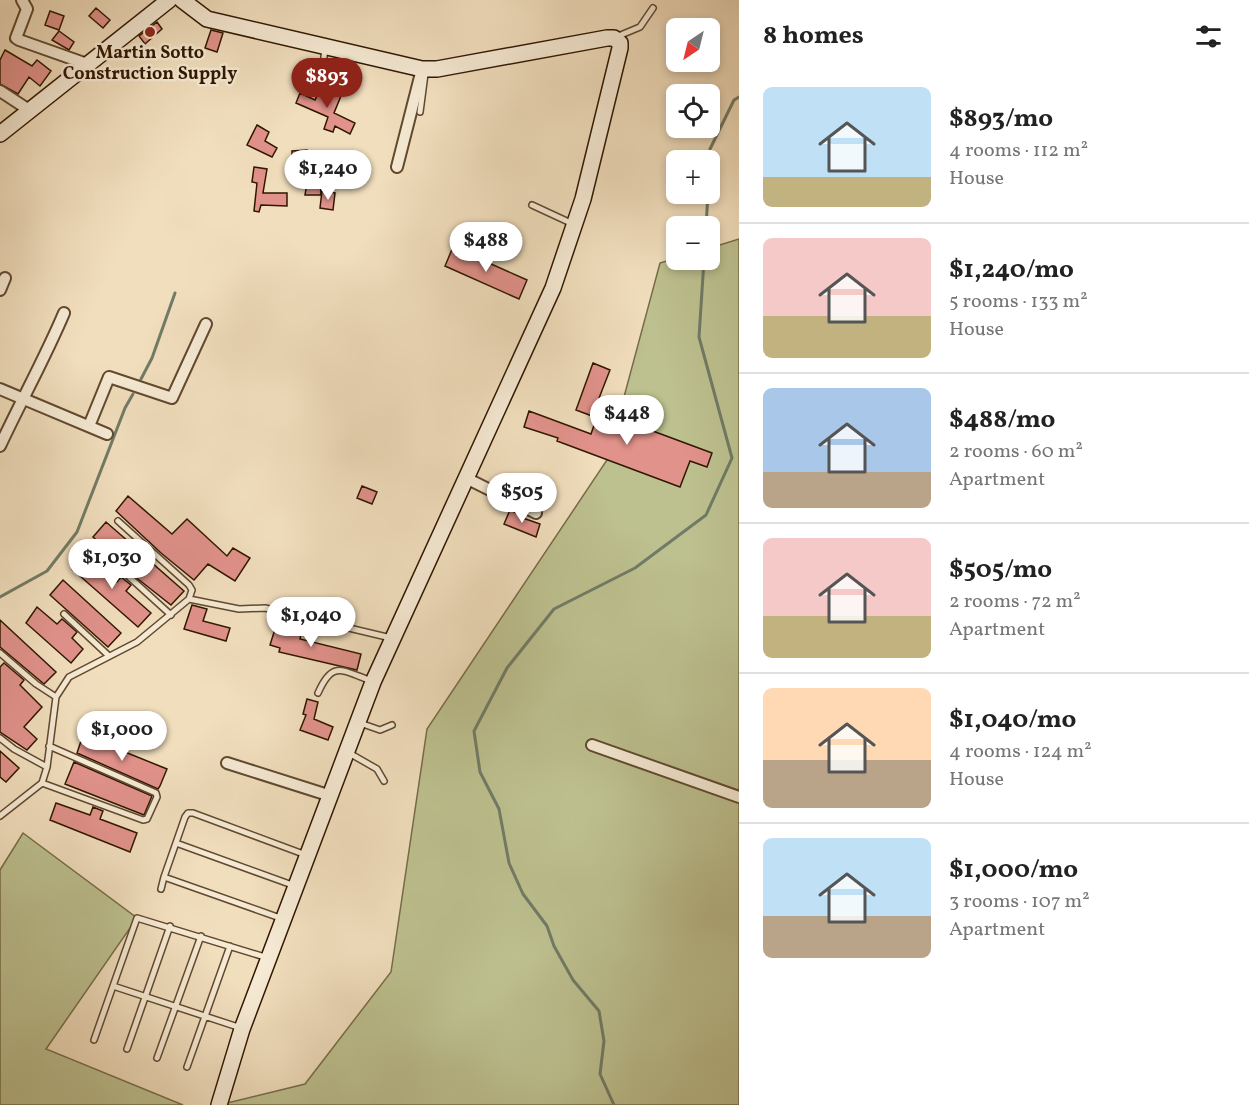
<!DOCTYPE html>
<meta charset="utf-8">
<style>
:root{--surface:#fff;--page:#f6f6f6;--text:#222;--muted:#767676;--line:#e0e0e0;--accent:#8f2418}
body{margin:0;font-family:Vollkorn,serif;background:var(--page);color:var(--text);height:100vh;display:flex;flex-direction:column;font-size:22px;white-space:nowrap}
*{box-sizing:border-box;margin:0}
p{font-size:20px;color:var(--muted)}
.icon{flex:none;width:33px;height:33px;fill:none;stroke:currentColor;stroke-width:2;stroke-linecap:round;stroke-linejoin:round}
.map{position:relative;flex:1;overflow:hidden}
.side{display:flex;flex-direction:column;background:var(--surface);width:510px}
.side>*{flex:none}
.needle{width:39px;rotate:215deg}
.buttons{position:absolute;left:666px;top:18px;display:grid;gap:12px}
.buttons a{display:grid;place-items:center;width:54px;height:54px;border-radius:9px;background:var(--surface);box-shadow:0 3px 9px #0003;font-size:30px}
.price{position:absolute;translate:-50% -51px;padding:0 14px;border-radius:21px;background:#fff;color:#222;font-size:20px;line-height:39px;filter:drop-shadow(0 2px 3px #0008)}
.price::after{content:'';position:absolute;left:50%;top:36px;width:18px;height:14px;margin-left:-9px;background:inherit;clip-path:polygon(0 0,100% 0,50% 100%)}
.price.current{background:var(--accent);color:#fff}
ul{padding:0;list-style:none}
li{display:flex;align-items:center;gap:18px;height:150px;padding:0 24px}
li+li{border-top:2px solid var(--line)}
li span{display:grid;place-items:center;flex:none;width:168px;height:120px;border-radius:9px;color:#555}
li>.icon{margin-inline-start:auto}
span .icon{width:72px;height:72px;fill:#fffc;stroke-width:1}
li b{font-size:26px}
h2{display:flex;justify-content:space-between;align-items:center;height:72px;padding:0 24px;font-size:26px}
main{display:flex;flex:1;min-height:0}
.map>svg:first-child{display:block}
.green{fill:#bdc08f;stroke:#766c48;stroke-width:1.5}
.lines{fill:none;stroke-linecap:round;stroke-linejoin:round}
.stream{stroke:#717b66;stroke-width:3}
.building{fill:#e1928b;stroke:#301700;stroke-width:1.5}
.lane-casing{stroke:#60492f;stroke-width:8}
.street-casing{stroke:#60492f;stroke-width:14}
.secondary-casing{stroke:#301700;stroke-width:18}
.lane{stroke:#f6ead4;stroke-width:5}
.street{stroke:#f6ead4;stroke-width:10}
.secondary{stroke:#f6ead4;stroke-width:15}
.poi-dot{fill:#8f2418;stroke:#f6ead4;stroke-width:2}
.labels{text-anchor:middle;stroke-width:5;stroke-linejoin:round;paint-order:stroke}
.poi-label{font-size:18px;font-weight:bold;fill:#301700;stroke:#f6ead4}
</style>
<main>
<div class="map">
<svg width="739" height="1105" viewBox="0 0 739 1105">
<rect width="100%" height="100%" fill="#f1debd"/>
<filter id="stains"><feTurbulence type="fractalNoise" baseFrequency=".00333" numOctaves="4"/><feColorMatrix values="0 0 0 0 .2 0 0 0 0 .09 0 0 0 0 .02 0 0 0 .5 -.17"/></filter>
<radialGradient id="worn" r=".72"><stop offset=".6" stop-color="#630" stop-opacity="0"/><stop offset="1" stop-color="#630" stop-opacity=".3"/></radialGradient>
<path class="green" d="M739,239V1105H219L305,1084L391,972L427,729L607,460L660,263L676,258L710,260V248Z
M23,833L137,918L46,1049L183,1105H0V870Z"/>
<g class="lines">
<path class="stream" d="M709,160L710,149L734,100L739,97
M706,226L708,194
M141,379L152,358L175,293
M0,597L47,571L77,532L125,408L133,394
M614,1105L600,1074L604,1041L599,1011L573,980L554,946L547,926L523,894L509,863L499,809L480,772L474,731L507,668L554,609L635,568L706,515L732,458L699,337L704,260"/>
</g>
<path class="building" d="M96,8L110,20L103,28L89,16Z
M50,11L64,16L59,30L45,25Z
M157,22L162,29L145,44L139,36Z
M211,30L223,33L217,52L205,48Z
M59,31L74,42L69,50L52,40Z
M5,50L32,66L37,60L51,71L40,86L29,77L18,94L0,84V60Z
M340,69L356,73L353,84L337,80Z
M321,87L341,96L334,113L355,123L350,134L335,126L333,132L324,129L328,117L296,103L300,93L315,100Z
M257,125L269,132L265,141L277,148L272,157L247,145Z
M307,150V163H320L321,154L333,156L332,158L364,171L359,184L320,172L321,195H305L308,177L306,172L292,168V151Z
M254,167L267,169L263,193H287V206L261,205L259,212L254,211L257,183L252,182Z
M322,191L335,193L333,210L320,208Z
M453,247L527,280L519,299L445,266Z
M593,363L610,370L592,416L576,410Z
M529,411L591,434L599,411L712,453L707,467L690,461L680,487L557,441L558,438L524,427Z
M362,486L377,492L372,504L357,498Z
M128,496L172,534L187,519L227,556L233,548L250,558L235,581L208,564L194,580L161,553L116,511Z
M510,510L521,515L520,517L540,524L536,537L504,524Z
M106,522L144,555L146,553L153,559L151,562L184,591L171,605L138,579L93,537Z
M84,554L117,582L121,577L131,585L126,591L151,613L138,627L72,569Z
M63,580L121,633L108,647L50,595Z
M192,605L207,609L203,621L230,628L226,641L184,629Z
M37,607L57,624L62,619L77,632L72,638L83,649L71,663L26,623Z
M0,620L56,672L44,684L0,647Z
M282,620L303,625L300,639L361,654L357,670L279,652L280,648L270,645L275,629L280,630Z
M4,663L24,680L20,685L42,707L24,727L37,739L27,750L0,732V667Z
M307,699L318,702L314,719L333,727L328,740L300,730L306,715L303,714Z
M83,735L167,769L160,786L158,789L77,753Z
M0,751L19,768L6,782L0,777Z
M74,762L152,796L144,815L65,784Z
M56,803L90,815L93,807L103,811L100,819L137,833L130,852L50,820Z"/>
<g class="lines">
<g class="lane-casing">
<path id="lane" d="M616,37L640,27L653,8
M306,88L309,76L323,66L325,48
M420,112L425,74
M532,205L573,224
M118,521L189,585L192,590L189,599
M95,546L171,615
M64,614L109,656
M0,653L36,684L56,697
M318,693C333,659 342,671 372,681
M360,723L380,730L392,725
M0,738L14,749L47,767
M349,753L377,769L384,781
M42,783L143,820L147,819L157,797L156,793L49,746
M0,816L42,783L47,767L56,697L69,677L137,642L189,599L239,609L265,608L391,638
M176,843L295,886
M164,877L185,817L188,813H193L306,855
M161,889L164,877L283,919
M113,986L137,918L268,958
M94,1040L113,986L241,1028
M127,1049L170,926
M157,1058L201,936
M187,1067L230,946"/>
</g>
<g class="street-casing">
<path id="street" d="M22,0L27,9L16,38L19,40L87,64
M0,91L29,110
M397,167L422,69
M0,290L5,278
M0,389L107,434
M89,426L109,377L172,398L206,324
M0,446C21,401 45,358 64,313
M466,478L536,513
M592,745L739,797
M227,763L331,796"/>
</g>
<g class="secondary-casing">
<path id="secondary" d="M182,0L207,19L422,69H437L607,38H614L620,43V48L583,199L553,288L373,682L242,1029L219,1105
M0,134L169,0"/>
</g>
<use href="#lane" class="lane"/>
<use href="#street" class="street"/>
<use href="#secondary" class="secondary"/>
</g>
<circle class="poi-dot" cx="150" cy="32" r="6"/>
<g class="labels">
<g class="poi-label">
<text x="150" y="58">Martin Sotto<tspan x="150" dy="21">Construction Supply</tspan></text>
</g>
</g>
<rect width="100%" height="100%" filter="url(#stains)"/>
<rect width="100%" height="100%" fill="url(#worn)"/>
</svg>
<div class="buttons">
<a><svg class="needle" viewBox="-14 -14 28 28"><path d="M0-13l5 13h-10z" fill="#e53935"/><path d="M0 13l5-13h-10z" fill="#767676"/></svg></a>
<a><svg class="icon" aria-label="locate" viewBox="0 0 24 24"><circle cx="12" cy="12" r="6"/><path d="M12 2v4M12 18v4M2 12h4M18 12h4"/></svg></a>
<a>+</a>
<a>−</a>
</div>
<b class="price current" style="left:327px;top:109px">$893</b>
<b class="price" style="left:328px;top:201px">$1,240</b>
<b class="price" style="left:486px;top:273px">$488</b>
<b class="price" style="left:627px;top:446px">$448</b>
<b class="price" style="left:522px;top:524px">$505</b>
<b class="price" style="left:112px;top:590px">$1,030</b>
<b class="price" style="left:311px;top:648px">$1,040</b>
<b class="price" style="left:122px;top:762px">$1,000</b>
</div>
<section class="side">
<h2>8 homes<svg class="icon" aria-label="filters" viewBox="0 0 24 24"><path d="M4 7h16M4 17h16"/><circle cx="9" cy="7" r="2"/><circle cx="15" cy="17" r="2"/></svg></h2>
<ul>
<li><span style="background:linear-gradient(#bfe0f5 75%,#c2b280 0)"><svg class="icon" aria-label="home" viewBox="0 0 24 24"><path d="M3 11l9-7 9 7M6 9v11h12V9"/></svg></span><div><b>$893/mo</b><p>4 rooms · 112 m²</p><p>House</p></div></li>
<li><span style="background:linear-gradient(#f6c9c9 65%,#c2b280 0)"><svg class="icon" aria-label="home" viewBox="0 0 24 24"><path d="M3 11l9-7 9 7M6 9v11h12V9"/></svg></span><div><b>$1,240/mo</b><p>5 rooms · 133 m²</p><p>House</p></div></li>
<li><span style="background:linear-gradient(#a9c7e8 70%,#b9a48a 0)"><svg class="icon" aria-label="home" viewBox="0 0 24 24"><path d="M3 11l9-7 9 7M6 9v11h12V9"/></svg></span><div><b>$488/mo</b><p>2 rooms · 60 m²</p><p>Apartment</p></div></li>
<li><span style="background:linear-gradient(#f6c9c9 65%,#c2b280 0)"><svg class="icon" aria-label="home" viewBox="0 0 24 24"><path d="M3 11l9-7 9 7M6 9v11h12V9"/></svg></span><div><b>$505/mo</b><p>2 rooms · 72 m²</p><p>Apartment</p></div></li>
<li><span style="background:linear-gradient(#ffd9b3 60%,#b9a48a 0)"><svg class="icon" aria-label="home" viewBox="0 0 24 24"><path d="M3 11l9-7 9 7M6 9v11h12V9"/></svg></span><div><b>$1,040/mo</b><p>4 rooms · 124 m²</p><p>House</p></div></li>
<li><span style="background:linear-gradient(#bfe0f5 65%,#b9a48a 0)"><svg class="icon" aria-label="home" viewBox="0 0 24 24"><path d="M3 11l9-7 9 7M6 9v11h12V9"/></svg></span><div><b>$1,000/mo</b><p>3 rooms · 107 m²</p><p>Apartment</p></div></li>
</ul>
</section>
</main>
